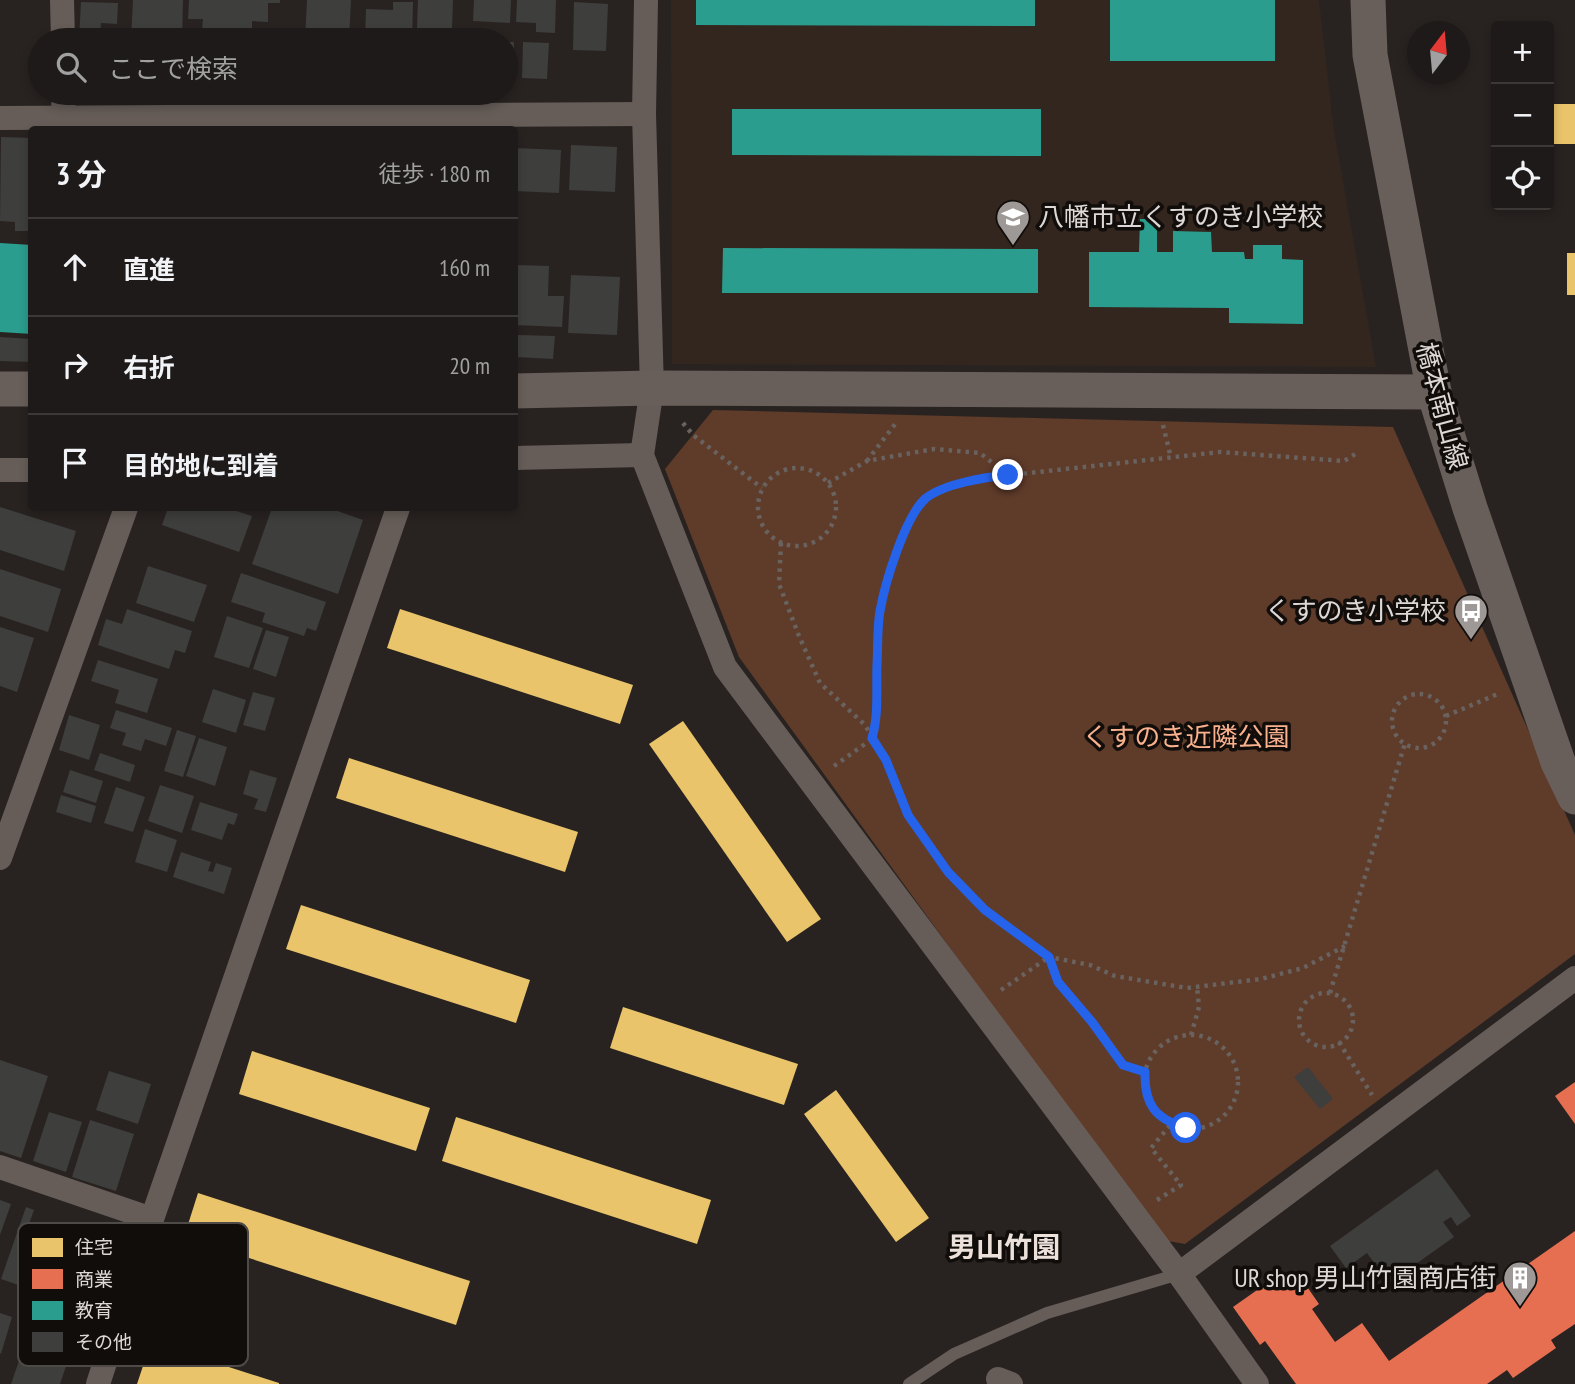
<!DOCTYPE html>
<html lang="ja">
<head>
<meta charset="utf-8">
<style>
	:root { --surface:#1e1a19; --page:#2b2726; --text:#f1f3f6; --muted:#a1a1a2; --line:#3c3838 }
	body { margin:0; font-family:"PT Sans Narrow","Noto Sans JP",sans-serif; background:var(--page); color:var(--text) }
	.controls { position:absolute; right:21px; top:21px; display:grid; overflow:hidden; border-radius:7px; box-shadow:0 4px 10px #0003 }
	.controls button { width:63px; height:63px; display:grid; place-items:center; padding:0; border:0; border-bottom:2px solid var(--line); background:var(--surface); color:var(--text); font:35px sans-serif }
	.compass { position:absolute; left:1407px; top:21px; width:63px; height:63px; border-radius:50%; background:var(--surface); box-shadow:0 4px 10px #0003; rotate:16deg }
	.stop { position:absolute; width:21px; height:21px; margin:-16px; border:5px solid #2563eb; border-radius:50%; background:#fff }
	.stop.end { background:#2563eb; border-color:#fff; box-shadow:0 2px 7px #0008 }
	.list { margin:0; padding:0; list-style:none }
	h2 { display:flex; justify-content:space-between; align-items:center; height:91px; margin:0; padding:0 28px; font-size:30px }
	h2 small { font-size:23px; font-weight:400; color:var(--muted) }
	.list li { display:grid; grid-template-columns:46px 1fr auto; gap:21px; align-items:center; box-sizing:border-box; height:98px; padding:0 28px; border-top:2px solid var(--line) }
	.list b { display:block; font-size:26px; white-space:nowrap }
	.list em { font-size:23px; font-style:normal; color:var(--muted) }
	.icon { flex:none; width:38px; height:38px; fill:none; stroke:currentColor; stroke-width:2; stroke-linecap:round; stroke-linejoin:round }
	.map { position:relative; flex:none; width:1575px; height:1384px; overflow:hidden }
	.search { position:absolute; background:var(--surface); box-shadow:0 4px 10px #0003; left:28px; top:28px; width:490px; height:77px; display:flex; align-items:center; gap:18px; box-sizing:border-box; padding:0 24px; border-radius:38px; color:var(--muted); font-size:26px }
	.panel { position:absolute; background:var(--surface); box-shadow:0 4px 10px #0003; left:28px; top:126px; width:490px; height:385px; border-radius:7px }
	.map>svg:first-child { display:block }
</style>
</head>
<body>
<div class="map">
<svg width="1575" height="1384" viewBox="0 0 1575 1384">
	<rect width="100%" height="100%" fill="#282321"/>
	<polygon fill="#33261f" points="671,0 1319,0 1334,130 1376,367 672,364"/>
	<polygon fill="#5f3b2a" points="713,410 1393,427 1575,835 1575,954 1185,1244 1162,1240 739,657 665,469"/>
	<g fill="#e9c46a">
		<rect x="1549" y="104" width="26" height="40"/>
		<rect x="1567" y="253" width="8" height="42"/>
		<polygon points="400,609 633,685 620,724 387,648"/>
		<polygon points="683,721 821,919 787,942 649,744"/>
		<polygon points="349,758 578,832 565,872 336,798"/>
		<polygon points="301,905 530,980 516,1023 286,949"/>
		<polygon points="623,1007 798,1064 784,1105 610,1048"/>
		<polygon points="252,1051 430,1108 416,1151 239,1094"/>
		<polygon points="836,1090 929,1218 896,1242 804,1114"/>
		<polygon points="456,1117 711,1200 697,1244 442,1161"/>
		<polygon points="198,1193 470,1281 456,1325 184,1237"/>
		<polygon points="151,1342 279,1383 279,1384 137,1384"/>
	</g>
	<g fill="#e76f51">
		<polygon points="1575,1082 1575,1124 1555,1096"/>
		<polygon points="1575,1231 1575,1324 1551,1340 1556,1348 1513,1378 1507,1370 1487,1384 1296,1384 1265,1341 1260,1345 1233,1307 1284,1271 1294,1284 1301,1278 1319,1304 1312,1309 1335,1342 1362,1323 1389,1361"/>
	</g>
	<g fill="#2a9d8f">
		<polygon points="696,0 1035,0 1035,26 696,25"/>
		<rect x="1110" y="0" width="165" height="61"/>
		<polygon points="732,109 1041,109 1041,156 732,155"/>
		<polygon points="1140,219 1157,219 1157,252 1173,252 1173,231 1211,232 1212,252 1244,252 1245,259 1253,259 1253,245 1282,245 1282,259 1303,260 1303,324 1229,323 1229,308 1089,307 1089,252 1139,252"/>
		<polygon points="0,243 32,245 32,334 0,332"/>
		<polygon points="723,248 1038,249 1038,293 722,293"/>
	</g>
	<g fill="#3e3e3d">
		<polygon points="133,0 183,0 182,40 131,40"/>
		<polygon points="189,0 280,0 280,3 268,3 268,22 252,21 252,33 202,31 203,19 188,19"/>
		<polygon points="307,0 351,0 349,40 305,40"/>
		<polygon points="418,0 453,0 452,29 417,28"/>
		<polygon points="474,0 511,0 510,23 473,21"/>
		<polygon points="517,0 556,0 555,33 536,32 536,23 516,22"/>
		<polygon points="81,2 118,3 117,24 101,23 100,40 79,40"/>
		<polygon points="393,2 413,2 412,40 365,40 366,9 393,10"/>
		<polygon points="574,2 608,4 606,51 573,50"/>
		<polygon points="506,42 514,42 513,78 506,78"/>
		<polygon points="523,42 549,43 547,79 522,78"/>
		<polygon points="1,137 32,138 32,231 15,231 15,222 0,221"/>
		<polygon points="571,145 617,147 615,192 569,190"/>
		<polygon points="514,148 561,150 559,193 514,191"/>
		<polygon points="516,265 549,266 548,296 564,296 562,327 514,325"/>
		<polygon points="571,275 620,277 617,335 568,333"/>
		<polygon points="517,335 555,336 553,359 516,357"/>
		<polygon points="0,337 32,339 32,362 0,361"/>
		<polygon points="0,507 76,531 64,571 0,550"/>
		<polygon points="168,508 227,508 252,516 239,552 162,525"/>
		<polygon points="272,508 329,508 363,520 338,594 252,564"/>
		<polygon points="148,566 207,585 194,622 136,603"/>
		<polygon points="0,569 61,589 48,632 0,616"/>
		<polygon points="241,573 326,602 316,631 307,628 304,636 262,622 265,613 231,602"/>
		<polygon points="127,609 192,631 185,653 175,650 169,669 98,645 106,619 122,624"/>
		<polygon points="227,616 263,628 249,668 214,657"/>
		<polygon points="0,627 34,638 17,692 0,686"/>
		<polygon points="266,630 289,637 276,677 253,669"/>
		<polygon points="98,660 158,679 147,713 115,703 119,690 91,681"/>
		<polygon points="213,689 246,700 236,733 202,722"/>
		<polygon points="253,692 275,698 265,731 243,725"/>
		<polygon points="116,710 172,728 166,746 145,739 141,751 122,745 126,733 110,728"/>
		<polygon points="69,715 100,725 89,760 59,750"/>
		<polygon points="177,730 196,736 183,777 164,771"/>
		<polygon points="199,738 227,747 215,786 186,776"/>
		<polygon points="100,753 135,765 130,782 94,770"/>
		<polygon points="70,770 103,781 96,803 63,792"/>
		<polygon points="250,770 277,778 266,812 254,809 258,799 243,794"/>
		<polygon points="160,785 194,796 182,833 148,821"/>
		<polygon points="116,787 145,797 133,832 104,823"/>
		<polygon points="61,795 96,806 91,823 56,812"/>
		<polygon points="200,802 238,814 234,825 228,823 222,840 191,830"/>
		<polygon points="145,829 177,840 167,872 135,862"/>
		<polygon points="181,852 211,862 208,871 213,872 216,863 232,868 224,894 173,877"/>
		<polygon points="0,1060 48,1076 21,1158 0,1151"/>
		<polygon points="1308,1067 1333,1099 1320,1109 1294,1077"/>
		<polygon points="109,1071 151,1084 138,1124 96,1110"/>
		<polygon points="49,1112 82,1122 66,1172 33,1161"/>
		<polygon points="90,1120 134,1134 116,1191 72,1177"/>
		<polygon points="1437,1169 1471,1216 1457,1226 1451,1217 1443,1222 1454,1237 1389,1283 1367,1253 1346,1268 1330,1246"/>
		<polygon points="0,1200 11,1204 0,1235"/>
		<polygon points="26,1207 34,1210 29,1224 47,1230 27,1288 1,1279"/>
		<polygon points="0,1313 12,1317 1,1354 0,1353"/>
		<polygon points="28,1354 66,1366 60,1384 11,1384 20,1358 26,1359"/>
	</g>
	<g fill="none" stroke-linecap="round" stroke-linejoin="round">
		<g stroke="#69625e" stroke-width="4.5" stroke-dasharray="3.5 5" stroke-linecap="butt">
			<polyline points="683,423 693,435 762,488"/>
			<polyline points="1163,425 1171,458"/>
			<polyline points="867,461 896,423"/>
			<circle cx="797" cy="507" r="39"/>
			<polyline points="828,483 867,461 934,449 980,453 1008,475"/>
			<polyline points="781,543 779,584 799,636 820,683 865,725 886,760 908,815 948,872 985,910 1049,957 1090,965 1115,976 1187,988 1261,979 1303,968 1345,946"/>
			<circle cx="1419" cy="721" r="27"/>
			<polyline points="1446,716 1500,693"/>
			<polyline points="834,766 872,739 877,721 877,667 880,612 895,557 916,510 928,497 958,485 993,477 1220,452 1344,461 1357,453"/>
			<polyline points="1049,958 1058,982 1092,1022 1123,1065 1145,1072"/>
			<polyline points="1001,990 1049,957"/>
			<polyline points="1330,993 1405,743"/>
			<circle cx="1326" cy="1020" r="27"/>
			<polyline points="1191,1035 1199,1007 1197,986"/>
			<circle cx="1191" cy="1082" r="47"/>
			<polyline points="1339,1042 1372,1095"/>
			<polyline points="1157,1200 1181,1185 1151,1148 1171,1124"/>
		</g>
		<polyline stroke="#665d58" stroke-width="12" points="909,1384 954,1354 1047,1313 1179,1274"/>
		<g stroke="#665d58" stroke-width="24">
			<polyline points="62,0 63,40"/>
			<polyline points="646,0 644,114 652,388 642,455 725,667 1179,1274 1257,1384"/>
			<polyline points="63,93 64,130"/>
			<polyline points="0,118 644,114"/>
			<polyline points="514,458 642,455"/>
			<polyline points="0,470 32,470"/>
			<polyline points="0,858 126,508"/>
			<polyline points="0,1167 152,1219"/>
			<polyline points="1179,1274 1575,978"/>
			<polyline points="998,1379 1011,1384"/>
			<polyline points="98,1384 152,1219 398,508"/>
		</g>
		<g stroke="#695f5a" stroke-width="35">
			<polyline points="1368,0 1370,55 1434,392 1470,508 1558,762 1575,797"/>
			<polyline points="0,389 32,389"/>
			<polyline points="514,391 652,388 1434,392"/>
		</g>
	</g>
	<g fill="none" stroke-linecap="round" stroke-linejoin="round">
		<path stroke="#2563eb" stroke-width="9" d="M1008,475C985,477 944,484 926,498C905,516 885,583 880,611C877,628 878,647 877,664C876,690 879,714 872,738L886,760L908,815L948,872L985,910L1049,957L1058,982L1092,1022L1123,1065L1145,1072C1144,1104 1155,1119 1186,1128"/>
	</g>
	<defs>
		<g id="school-pin" transform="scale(1.75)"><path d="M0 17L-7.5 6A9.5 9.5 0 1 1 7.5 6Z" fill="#9e9996" stroke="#110d0b"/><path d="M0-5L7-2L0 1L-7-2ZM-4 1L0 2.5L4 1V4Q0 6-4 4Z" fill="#fff"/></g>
		<g id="bus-pin" transform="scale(1.75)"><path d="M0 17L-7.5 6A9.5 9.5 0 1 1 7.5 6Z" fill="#9e9996" stroke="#110d0b"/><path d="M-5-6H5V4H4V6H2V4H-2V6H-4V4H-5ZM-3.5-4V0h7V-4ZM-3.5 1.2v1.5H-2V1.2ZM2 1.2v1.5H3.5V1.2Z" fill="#fff"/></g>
		<g id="building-pin" transform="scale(1.75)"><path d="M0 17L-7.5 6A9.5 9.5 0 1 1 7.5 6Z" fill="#9e9996" stroke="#110d0b"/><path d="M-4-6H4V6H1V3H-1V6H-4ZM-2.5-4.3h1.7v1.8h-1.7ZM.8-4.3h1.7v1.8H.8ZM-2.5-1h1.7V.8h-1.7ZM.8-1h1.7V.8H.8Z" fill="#fff"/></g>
	</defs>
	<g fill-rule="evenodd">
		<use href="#school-pin" x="1013" y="217"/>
		<use href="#bus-pin" x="1471" y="611"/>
		<use href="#building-pin" x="1520" y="1278"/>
	</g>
	<g text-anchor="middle" stroke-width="7" stroke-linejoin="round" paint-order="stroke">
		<g font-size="26" fill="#ddd8d5" stroke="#110d0b" text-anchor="end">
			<text x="1038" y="226" text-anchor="start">八幡市立くすのき小学校</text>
			<text x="1446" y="620">くすのき小学校</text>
			<text x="1496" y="1287">UR shop 男山竹園商店街</text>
		</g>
		<g font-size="26" fill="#ddd8d5" stroke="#110d0b">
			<text transform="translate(1442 406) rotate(75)" y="9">橋本南山線</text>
		</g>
		<g font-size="26" fill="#fab18d" stroke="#110d0b">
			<text x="1186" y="746">くすのき近隣公園</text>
		</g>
		<g font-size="28" font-weight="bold" fill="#ece0da" stroke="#110d0b">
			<text x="1004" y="1257">男山竹園</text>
		</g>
	</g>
	<rect x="18" y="1223" width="230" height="143" rx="10" fill="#110d0b" stroke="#4e4a48" stroke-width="2"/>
	<rect x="32" y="1238" width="31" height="19" fill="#e9c46a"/>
	<rect x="32" y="1269" width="31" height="20" fill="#e76f51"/>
	<rect x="32" y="1301" width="31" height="19" fill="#2a9d8f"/>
	<rect x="32" y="1332" width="31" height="20" fill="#3e3e3d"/>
	<g font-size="19" fill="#ddd8d5">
		<text x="75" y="1254">住宅</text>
		<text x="75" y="1286">商業</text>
		<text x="75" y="1317">教育</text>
		<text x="75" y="1349">その他</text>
	</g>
</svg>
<div class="controls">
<button>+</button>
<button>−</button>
<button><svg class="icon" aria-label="locate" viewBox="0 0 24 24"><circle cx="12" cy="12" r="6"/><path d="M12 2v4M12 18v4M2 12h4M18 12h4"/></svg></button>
</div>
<svg class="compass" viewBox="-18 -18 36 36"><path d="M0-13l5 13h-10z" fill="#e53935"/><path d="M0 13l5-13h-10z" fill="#a1a1a2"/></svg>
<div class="stop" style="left:1186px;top:1128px"></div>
<div class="stop end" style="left:1008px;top:475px"></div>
<div class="search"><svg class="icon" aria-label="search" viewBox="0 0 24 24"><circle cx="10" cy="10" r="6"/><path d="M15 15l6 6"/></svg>ここで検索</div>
<section class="panel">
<h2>3 分<small>徒歩 · 180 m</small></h2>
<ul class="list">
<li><svg class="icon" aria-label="ahead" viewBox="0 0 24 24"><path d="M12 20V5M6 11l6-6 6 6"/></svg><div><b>直進</b></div><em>160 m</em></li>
<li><svg class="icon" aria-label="right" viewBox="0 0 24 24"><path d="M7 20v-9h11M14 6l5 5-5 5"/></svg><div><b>右折</b></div><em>20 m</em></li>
<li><svg class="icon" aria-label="arrive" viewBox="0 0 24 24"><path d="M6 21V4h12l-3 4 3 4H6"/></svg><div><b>目的地に到着</b></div></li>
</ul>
</section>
</div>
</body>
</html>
